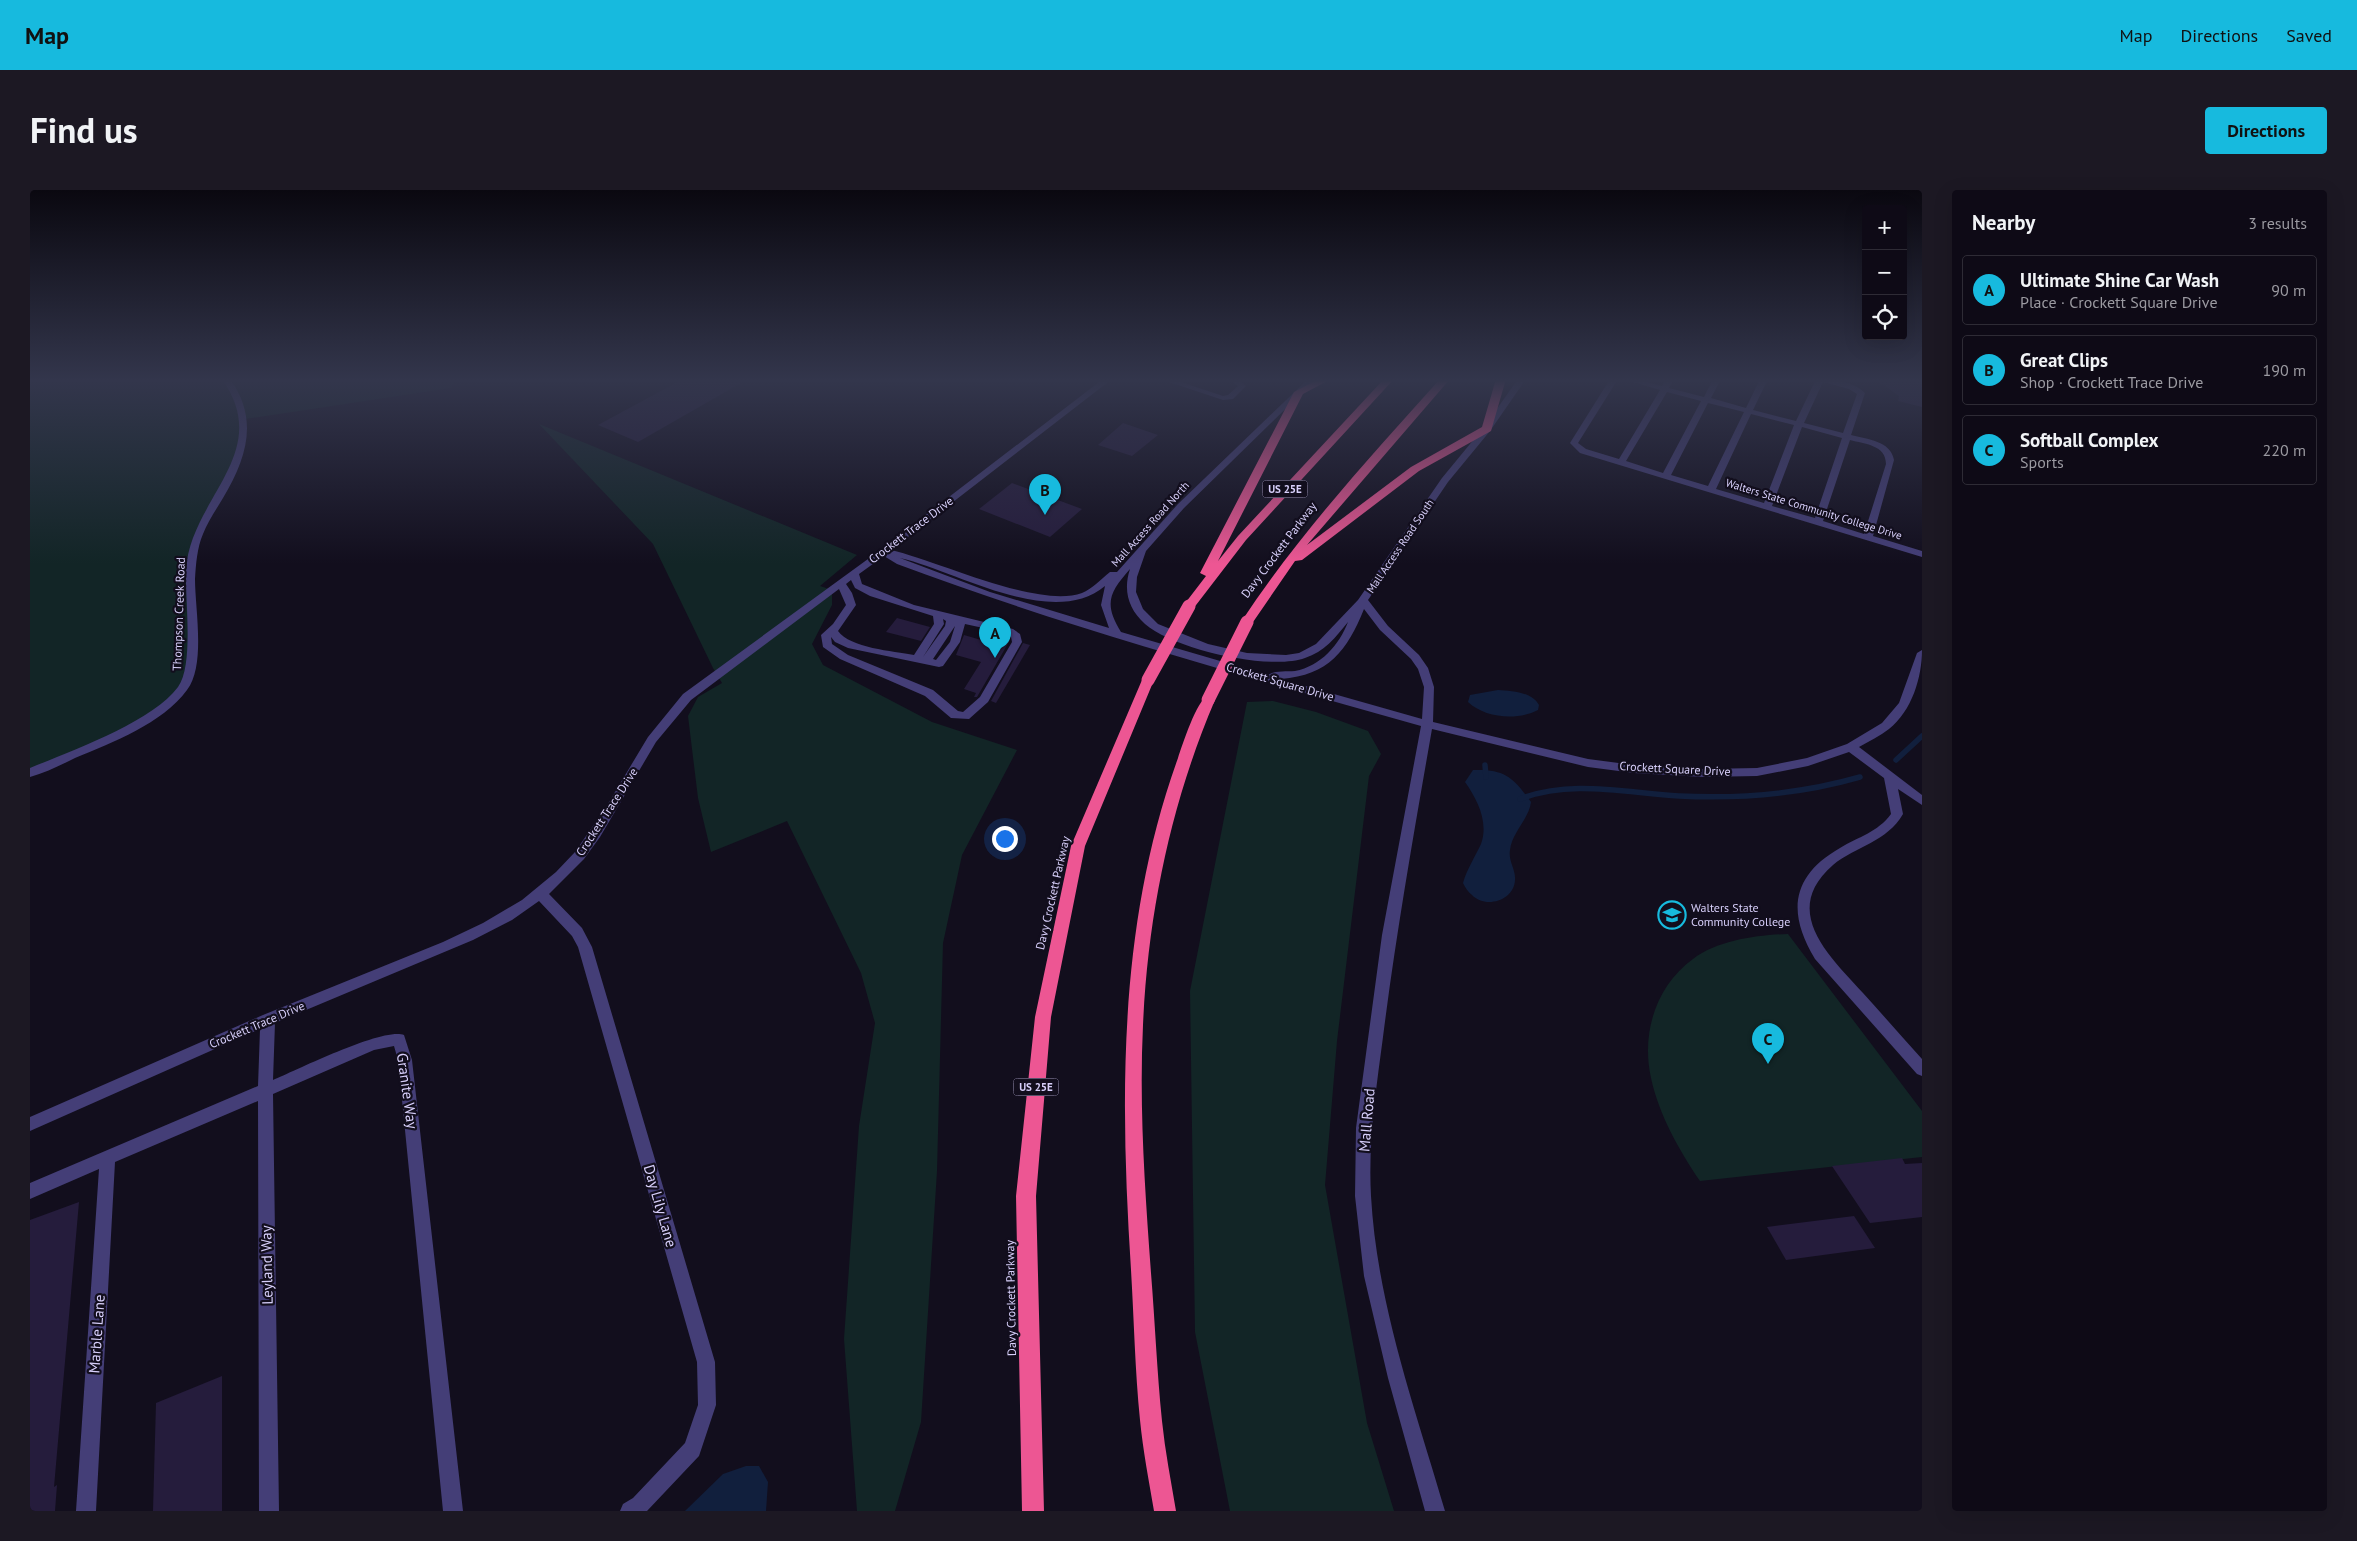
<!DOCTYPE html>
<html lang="en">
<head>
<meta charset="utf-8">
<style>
	:root { --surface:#0e0a16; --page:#1c1823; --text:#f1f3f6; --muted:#9b9aa1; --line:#2e2b35; --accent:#17bade }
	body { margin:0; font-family:"PT Sans",sans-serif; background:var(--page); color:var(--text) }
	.controls { position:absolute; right:15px; top:15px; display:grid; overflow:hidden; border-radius:5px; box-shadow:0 5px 20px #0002 }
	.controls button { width:45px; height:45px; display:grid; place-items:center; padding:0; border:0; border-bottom:1px solid var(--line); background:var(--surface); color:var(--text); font:25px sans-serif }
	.you { position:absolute; left:974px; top:648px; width:18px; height:18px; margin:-12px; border:4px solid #fff; border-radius:50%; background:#1a73e8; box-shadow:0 0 0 8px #1a73e833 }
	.badge { display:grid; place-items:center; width:32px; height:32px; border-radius:50%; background:var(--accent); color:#111; font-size:16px; font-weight:700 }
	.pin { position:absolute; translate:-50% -41px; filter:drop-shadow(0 1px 2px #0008) }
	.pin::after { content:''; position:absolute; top:26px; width:18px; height:15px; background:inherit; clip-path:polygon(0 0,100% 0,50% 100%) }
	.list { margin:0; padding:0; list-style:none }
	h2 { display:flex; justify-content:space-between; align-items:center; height:65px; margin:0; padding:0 20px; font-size:21px }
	h2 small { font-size:16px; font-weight:400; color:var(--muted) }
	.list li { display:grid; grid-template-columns:32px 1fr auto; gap:15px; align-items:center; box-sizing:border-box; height:70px; margin:0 10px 10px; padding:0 10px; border:1px solid var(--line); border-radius:5px }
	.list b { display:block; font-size:19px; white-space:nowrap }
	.list p { margin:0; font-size:16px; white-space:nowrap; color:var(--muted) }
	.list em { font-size:16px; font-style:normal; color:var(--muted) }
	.icon { flex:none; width:28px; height:28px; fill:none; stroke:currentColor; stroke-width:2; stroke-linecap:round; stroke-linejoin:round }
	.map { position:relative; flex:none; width:1892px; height:1321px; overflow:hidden; border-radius:5px }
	header { display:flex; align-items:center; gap:30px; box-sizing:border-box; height:70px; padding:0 25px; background:var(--accent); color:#111 }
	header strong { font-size:24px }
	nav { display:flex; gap:28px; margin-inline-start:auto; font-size:18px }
	.intro { display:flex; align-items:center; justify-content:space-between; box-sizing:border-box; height:120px; padding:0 30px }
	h1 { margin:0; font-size:35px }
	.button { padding:12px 22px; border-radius:5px; background:var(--accent); color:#111; font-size:18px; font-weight:700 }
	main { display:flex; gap:30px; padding:0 30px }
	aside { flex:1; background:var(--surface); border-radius:5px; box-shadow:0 5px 20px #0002 }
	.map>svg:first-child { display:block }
</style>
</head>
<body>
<header>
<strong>Map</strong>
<nav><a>Map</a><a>Directions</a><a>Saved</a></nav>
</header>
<div class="intro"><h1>Find us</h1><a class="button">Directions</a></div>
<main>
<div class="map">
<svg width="1892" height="1321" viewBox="0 0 1892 1321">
	<rect width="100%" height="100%" fill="#120e1d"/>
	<g fill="#122526">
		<polygon points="0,189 426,189 421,198 215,229 213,249 165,356 160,484 128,523 0,583"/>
		<polygon points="509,234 827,365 790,396 802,400 802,415 782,454 793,475 902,532 987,560 932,665 913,753 907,981 891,1232 865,1321 827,1321 814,1149 829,936 845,833 831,783 757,631 681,662 668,608 658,526 668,507 692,493 683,478 623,354"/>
		<polygon points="1243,511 1286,522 1338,541 1351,564 1339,586 1307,851 1295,995 1337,1233 1364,1321 1200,1321 1165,1142 1160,801 1217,512"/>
		<path d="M1758,744L1892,921V967L1670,991C1649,960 1629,925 1621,888C1611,843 1626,796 1663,769C1688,750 1728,745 1758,744Z"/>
	</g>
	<g fill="#111f3d">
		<path d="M1468,500C1482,501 1502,502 1509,515L1508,520C1487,531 1455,528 1438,512L1440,505Z"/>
		<path d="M1443,580C1475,579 1483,587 1501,612C1499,629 1482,642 1480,660C1478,671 1486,680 1485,690C1484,711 1455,719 1442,705C1438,702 1435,697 1433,693C1437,679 1445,667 1451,654C1459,632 1447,609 1435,592Z"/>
		<polygon points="716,1276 729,1276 738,1292 736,1321 655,1321 693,1284"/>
	</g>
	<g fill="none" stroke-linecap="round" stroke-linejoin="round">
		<g stroke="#111f3d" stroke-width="5.5">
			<polyline points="1866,570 1892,546"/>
			<polyline points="1455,575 1456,587"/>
			<path d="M1490,609C1541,589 1596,603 1649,606C1709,609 1771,604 1830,587"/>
		</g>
	</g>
	<g fill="#251c3c">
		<polygon points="653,189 718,189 608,252 568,235"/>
		<polygon points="1845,189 1892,189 1892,217 1868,211 1869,206"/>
		<polygon points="1093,233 1128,245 1102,266 1068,255"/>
		<polygon points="982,293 1052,319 1020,347 949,319"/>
		<polygon points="867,428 900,437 891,451 856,442"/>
		<polygon points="934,445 965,454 969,447 980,450 947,507 944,507 946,503 934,499 951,472 926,465"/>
		<polygon points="993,453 1000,455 966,513 961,511"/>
		<polygon points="1872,968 1875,974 1892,973 1892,1027 1840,1033 1802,976"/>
		<polygon points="49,1012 24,1297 27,1295 25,1321 0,1321 0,1030"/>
		<polygon points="1824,1026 1845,1058 1756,1070 1737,1037"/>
		<polygon points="192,1186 192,1321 123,1321 126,1213"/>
	</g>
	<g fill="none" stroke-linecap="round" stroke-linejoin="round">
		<g fill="#443e77" fill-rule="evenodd">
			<path d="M192,189H200C229,229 217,268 193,308C186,320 178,331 173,344C167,358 166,374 165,389C165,419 176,475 157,500C132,534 83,552 45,568C31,575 15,583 0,587V578C41,561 122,532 148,497C164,475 155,410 156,381C159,309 245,264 192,189Z"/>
			<path d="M1073,189H1082L861,360C909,371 1008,419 1052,403C1062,399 1071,389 1080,382H1087L1148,314L1278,189H1286L1154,318L1116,361L1107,387L1106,402L1113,419L1128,434L1178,454L1217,463L1256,465L1269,463L1286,454L1328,410L1412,288L1454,237L1488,189H1496L1460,241L1418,292L1338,410L1358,436L1389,465L1398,478L1404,497L1403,532L1558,569L1604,575L1674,579L1727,578L1777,568L1817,554L1852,533L1869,513L1887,463L1892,460C1892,487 1882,521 1859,539C1850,546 1839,551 1829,557L1892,605V615L1868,599L1873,624C1857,652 1826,656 1803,675C1750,721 1799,766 1833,803C1853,825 1872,847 1892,869V886L1887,884L1785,769C1757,723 1761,686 1810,658C1828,647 1848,642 1861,624L1854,588L1819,562L1778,576L1727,586L1674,587L1604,583L1558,577L1402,539C1384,642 1366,744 1353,847C1346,900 1338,953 1341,1006C1347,1114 1385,1218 1415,1321H1395L1358,1188L1334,1086L1325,1006L1326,938L1352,745L1391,536C1215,486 1038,438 867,374L854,366L829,384L832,394L884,415L983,439L990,444L992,452L958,512L939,529L921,528L895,506L810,469L793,457L791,445L803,434L816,415L809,399L661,510L626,552L570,647L554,669L519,704L552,738L562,757L685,1172L686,1215L669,1266L617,1321H590L593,1314L603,1308L655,1253L668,1215L667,1172L548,757L542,746L509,711L482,730L443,750L245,833L243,890C267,880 353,837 374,845L382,870L433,1321H413L368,870L364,856L344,860L243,904L249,1321H229L228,911L85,972L66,1321H46L69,979L0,1009V993L228,896L230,839L0,941V927L233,825L413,752L453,733L492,710L526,682L545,662L576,617L618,547L653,504L838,369ZM870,368C927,381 1022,440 1075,396L1071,415L1079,438L960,402ZM1100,379C1093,400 1098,419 1115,434C1143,459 1239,481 1275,468C1294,462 1306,447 1318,432C1309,455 1291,476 1265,481C1256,482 1245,480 1238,485L1091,442C1073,413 1080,402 1100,379ZM821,390L825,398L840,406L903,426L904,434L884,465C863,461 820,458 808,441L826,415L822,403L816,394ZM1334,419L1350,440L1381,469L1388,479L1394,497L1392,529L1251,489C1299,485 1317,461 1334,419ZM913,429L916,431L915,436L893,467L914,434ZM935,434L976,443L981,447L982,452L950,507L933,522L928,521L903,500L818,465L802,454L801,447L805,452L818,458L909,477L913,476L930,452ZM925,436L920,452L906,470L903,469Z"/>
			<polygon points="1130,189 1142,189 1193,206 1198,205 1208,196 1198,189 1208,189 1216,196 1203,209 1193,210"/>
			<path d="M1580,189H1588L1548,253L1556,259L1589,269L1630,200L1593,189H1606L1632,196L1636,189H1644L1639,198L1674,207L1683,189H1691L1681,208L1716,218L1730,189H1738L1723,220L1766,231L1786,189C1803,189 1823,191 1835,203L1821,245C1837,249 1861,251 1864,270L1843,346L1892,361V367L1550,263L1540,253ZM1793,192L1819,199L1827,204L1813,243L1774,233ZM1637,202L1671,211L1633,283L1596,271ZM1678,213L1714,222L1678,296L1641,285ZM1721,224L1764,235L1734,313L1686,299ZM1772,237L1812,248L1785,328L1742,316ZM1820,250C1835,254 1856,255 1856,274L1834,344L1793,331Z"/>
		</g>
		<g fill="#ed5693" fill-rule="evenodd">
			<polygon points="1289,189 1301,189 1273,204 1188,371 1208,346 1354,189 1364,189 1216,350 1163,419 1155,419 1153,416 1176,386 1170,383 1264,202"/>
			<path d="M1410,189H1420L1277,355L1381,277L1452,237L1466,189H1476L1461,241L1389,281L1272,370L1265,371L1221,435H1213L1211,432C1269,344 1340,267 1410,189Z"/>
			<polygon points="1118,486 1124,490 1055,656 1021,827 1006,1006 1014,1321 992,1321 986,1006 1005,827 1041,656 1112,490"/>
			<path d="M1178,506L1185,510C1141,613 1118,723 1113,835C1109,918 1115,1000 1121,1083C1125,1132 1127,1182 1132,1231C1135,1261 1141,1291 1146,1321H1124C1119,1291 1113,1261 1110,1230C1105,1180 1104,1130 1101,1080C1090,907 1088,734 1148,568C1152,556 1167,509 1178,506Z"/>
		</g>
		<g stroke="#ed5693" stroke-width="13">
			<polyline points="1118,490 1159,416"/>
			<polyline points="1178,510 1217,432"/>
		</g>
	</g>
	<linearGradient id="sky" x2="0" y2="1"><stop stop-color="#0a0810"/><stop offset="0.51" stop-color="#33364c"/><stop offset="1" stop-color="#33364c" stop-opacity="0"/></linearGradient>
	<rect width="1892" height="374" fill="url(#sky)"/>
	<defs>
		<g id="university-ring" transform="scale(1.4375)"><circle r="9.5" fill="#120e1d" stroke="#17bade" stroke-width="1.5"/><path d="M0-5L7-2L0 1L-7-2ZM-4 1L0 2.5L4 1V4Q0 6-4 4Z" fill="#17bade"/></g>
	</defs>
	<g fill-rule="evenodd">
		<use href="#university-ring" x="1642" y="725"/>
	</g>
	<g text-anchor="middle" stroke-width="4.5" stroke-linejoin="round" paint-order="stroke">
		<g fill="#120e1d" stroke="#9c95b8" stroke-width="1">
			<rect x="1232.5" y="290.5" width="45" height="17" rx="4"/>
			<rect x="983.5" y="888.5" width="45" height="17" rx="4"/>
		</g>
		<g font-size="11" font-weight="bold" fill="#d7cffa">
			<text x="1255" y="303">US 25E</text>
			<text x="1006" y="901">US 25E</text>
		</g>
		<g font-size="11" fill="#d7cffa" stroke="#120e1d">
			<text transform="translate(1784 319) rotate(17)" y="4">Walters State Community College Drive</text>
			<text transform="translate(1120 334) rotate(-48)" y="4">Mall Access Road North</text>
			<text transform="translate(1370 356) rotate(-56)" y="4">Mall Access Road South</text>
		</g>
		<g font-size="12" fill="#d7cffa" stroke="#120e1d">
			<text transform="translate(881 340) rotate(-37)" y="4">Crockett Trace Drive</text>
			<text transform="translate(1249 360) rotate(-53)" y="4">Davy Crockett Parkway</text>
			<text transform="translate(149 424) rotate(-88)" y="4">Thompson Creek Road</text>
			<text transform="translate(1250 492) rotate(16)" y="4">Crockett Square Drive</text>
			<text transform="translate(1645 579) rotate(3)" y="4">Crockett Square Drive</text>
			<text transform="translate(577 622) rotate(-57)" y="4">Crockett Trace Drive</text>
			<text transform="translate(1023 703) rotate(-77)" y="4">Davy Crockett Parkway</text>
			<text transform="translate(227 835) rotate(-23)" y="4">Crockett Trace Drive</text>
			<text transform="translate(981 1108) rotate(-91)" y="4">Davy Crockett Parkway</text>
		</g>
		<g font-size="12" fill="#d7cffa" stroke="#120e1d" text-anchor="start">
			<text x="1661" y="722">Walters State<tspan x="1661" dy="14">Community College</tspan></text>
		</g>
		<g font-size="15" fill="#d7cffa" stroke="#120e1d">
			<text transform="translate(377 901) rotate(82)" y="5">Granite Way</text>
			<text transform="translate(1337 930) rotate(-85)" y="5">Mall Road</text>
			<text transform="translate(630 1016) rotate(74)" y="5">Day Lily Lane</text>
			<text transform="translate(237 1075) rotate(-91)" y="5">Leyland Way</text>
			<text transform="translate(67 1144) rotate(-86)" y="5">Marble Lane</text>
		</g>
	</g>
</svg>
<div class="controls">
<button>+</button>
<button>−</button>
<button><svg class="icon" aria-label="locate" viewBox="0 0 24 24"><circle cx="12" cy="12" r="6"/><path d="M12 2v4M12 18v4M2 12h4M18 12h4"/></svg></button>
</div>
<div class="you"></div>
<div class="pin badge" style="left:965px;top:468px">A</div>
<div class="pin badge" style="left:1015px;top:325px">B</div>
<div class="pin badge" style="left:1738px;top:874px">C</div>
</div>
<aside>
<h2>Nearby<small>3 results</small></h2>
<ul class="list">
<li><span class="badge">A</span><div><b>Ultimate Shine Car Wash</b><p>Place · Crockett Square Drive</p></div><em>90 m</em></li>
<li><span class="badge">B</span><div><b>Great Clips</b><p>Shop · Crockett Trace Drive</p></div><em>190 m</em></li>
<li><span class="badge">C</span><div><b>Softball Complex</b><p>Sports</p></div><em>220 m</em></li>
</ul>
</aside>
</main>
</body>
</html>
